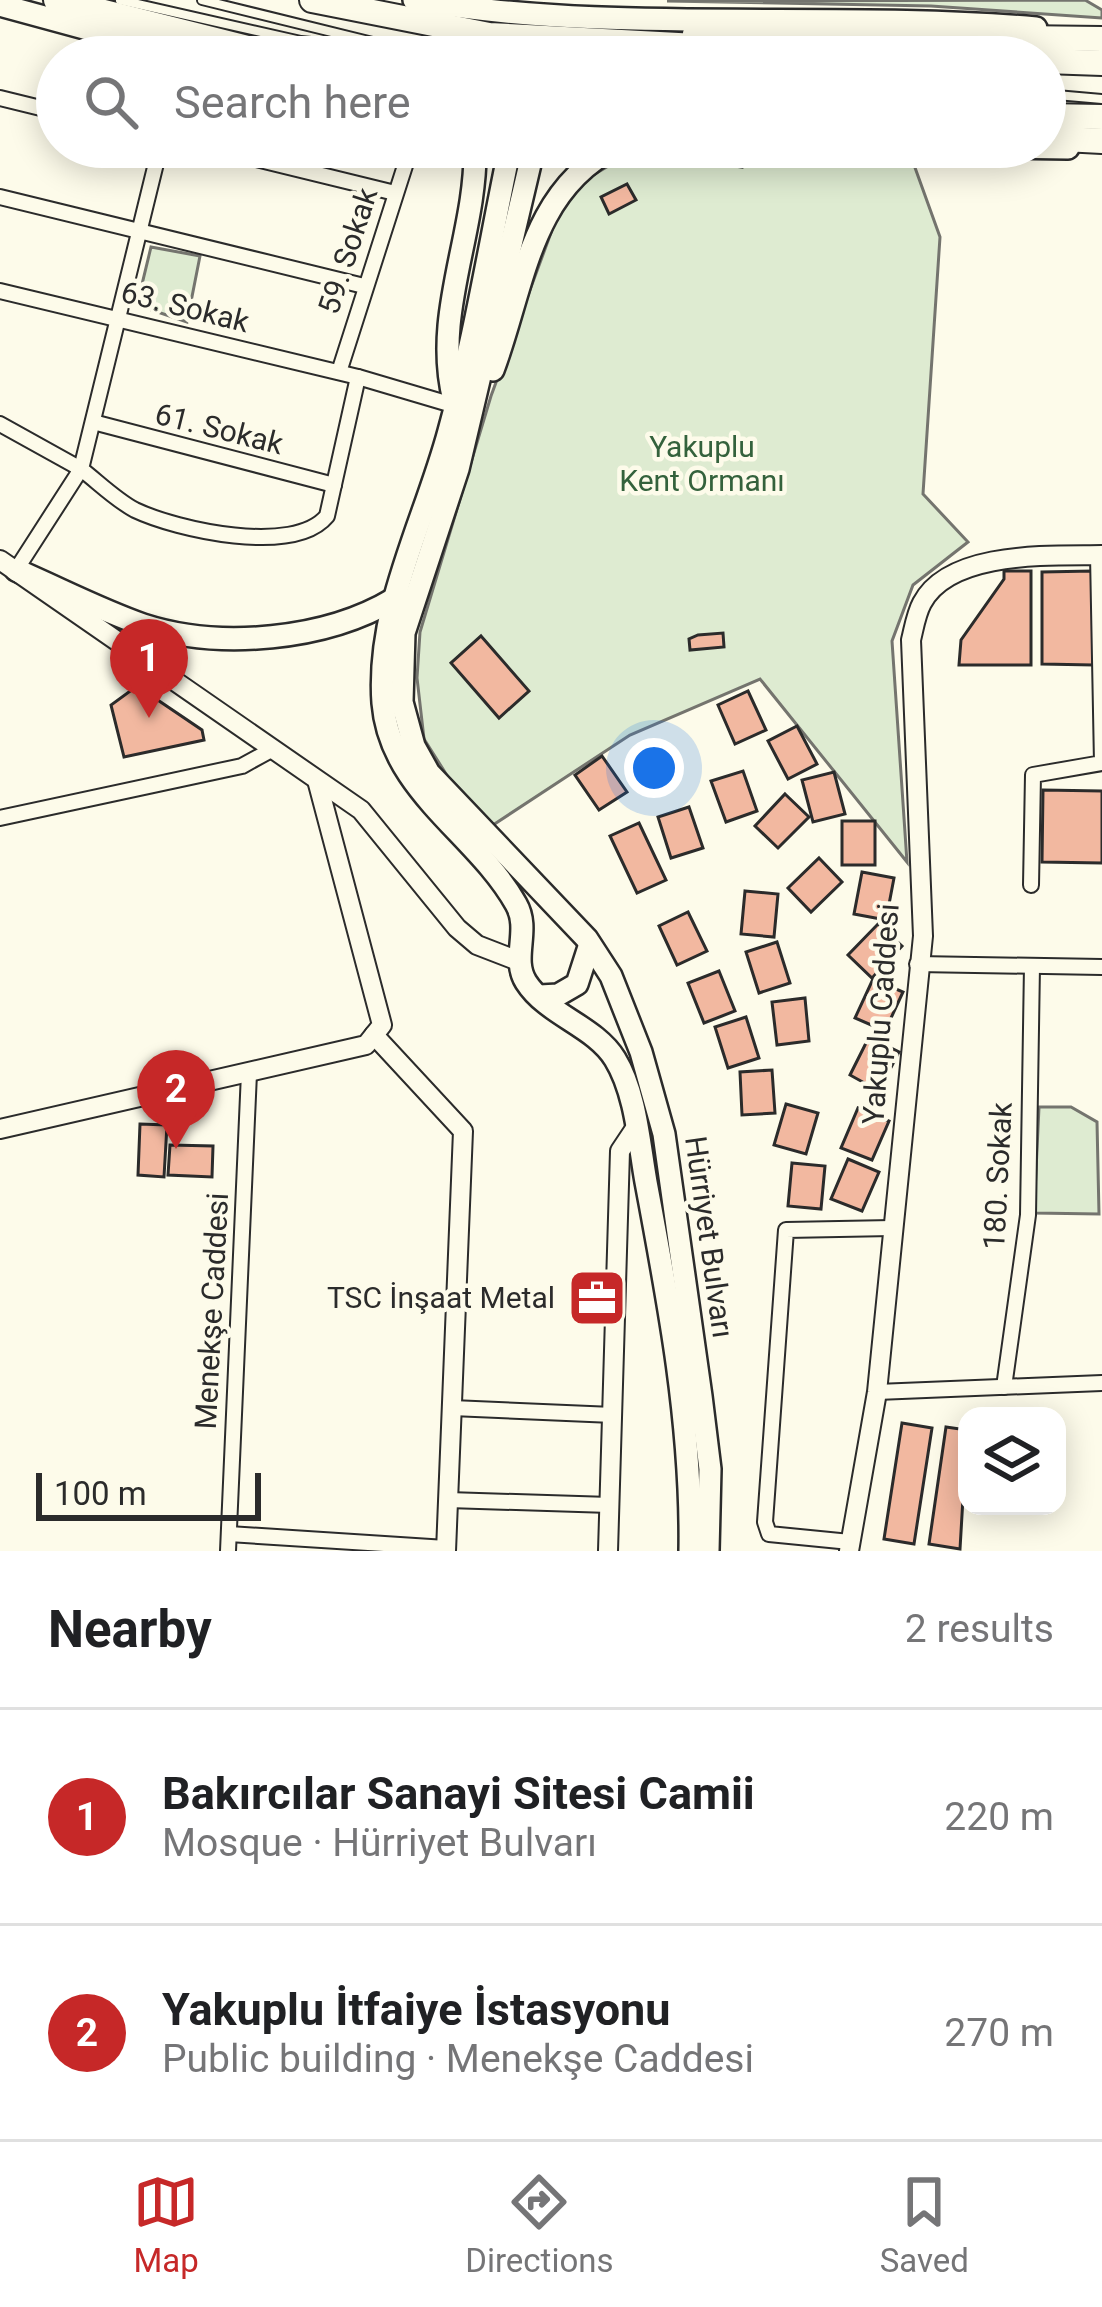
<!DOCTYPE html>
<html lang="en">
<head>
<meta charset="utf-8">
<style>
	:root { --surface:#fff; --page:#f2f2f2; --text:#202124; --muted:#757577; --line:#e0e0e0; --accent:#c62828 }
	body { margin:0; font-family:Roboto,sans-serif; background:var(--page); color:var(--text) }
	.controls { position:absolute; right:36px; bottom:36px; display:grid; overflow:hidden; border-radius:24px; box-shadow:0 6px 30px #0003 }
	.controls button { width:108px; height:108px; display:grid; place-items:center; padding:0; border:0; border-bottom:3px solid var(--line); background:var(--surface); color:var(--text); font:60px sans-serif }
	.scale { position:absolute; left:36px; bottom:30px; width:225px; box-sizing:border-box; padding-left:12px; border:6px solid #2b2b2b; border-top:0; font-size:33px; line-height:42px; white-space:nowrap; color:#2b2b2b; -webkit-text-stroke:9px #fdfbea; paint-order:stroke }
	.you { position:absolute; left:654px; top:768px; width:42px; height:42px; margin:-30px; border:9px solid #fff; border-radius:50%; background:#1a73e8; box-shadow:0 0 0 18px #1a73e833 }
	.badge { display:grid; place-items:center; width:78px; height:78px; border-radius:50%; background:var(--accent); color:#fff; font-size:39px; font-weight:700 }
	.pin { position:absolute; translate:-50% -99px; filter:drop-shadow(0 3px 6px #0008) }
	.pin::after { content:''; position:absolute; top:63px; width:42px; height:36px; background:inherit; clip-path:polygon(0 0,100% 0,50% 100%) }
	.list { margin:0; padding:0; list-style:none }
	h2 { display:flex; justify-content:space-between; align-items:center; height:156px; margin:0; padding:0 48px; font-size:51px }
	h2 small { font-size:39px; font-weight:400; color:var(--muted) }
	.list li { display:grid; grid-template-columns:78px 1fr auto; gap:36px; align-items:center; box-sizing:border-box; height:216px; padding:0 48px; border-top:3px solid var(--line) }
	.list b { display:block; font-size:45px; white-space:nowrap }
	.list p { margin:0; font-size:39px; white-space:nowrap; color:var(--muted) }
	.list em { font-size:39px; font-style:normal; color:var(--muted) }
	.icon { flex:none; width:66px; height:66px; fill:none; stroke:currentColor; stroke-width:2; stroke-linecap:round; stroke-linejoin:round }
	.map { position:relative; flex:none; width:1102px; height:1551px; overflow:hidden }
	.search { position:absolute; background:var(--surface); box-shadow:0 6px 30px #0003; left:36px; right:36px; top:36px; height:132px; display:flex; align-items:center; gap:30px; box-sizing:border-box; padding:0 42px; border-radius:66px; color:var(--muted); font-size:45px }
	.sheet { height:588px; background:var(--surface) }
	nav { display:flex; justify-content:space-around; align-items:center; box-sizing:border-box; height:168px; border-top:3px solid var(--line); background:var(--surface); font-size:33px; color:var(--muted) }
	nav a { display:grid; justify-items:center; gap:6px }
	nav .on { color:var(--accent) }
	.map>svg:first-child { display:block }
</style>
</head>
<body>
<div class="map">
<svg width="1102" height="1551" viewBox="0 0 1102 1551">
	<rect width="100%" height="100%" fill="#fdfbea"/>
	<g fill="#deebd1" stroke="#74746e" stroke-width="3">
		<polygon points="1085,0 1102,10 1102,18 931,6 667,1"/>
		<polygon points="640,147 909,151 940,237 923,494 968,542 913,585 892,641 907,862 760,679 630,735 493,825 448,777 424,739 417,678 420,632 491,396 559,211 585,180"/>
		<polygon points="151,247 200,256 187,322 137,305"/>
		<polygon points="1039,1107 1071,1107 1097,1122 1099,1214 1034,1213"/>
	</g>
	<g fill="#f2b8a0" stroke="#2b2b2b" stroke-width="3">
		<polygon points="721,147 744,148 742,167 719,164"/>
		<polygon points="627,184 636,200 609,214 601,197"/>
		<polygon points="1004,571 1031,571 1031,665 959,665 961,640 1004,579"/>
		<polygon points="1092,571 1093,665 1042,664 1042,572"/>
		<polygon points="723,633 724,647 690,650 689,639 698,635"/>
		<polygon points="481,636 529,691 499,718 451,663"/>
		<polygon points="137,686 202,730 204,740 124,757 111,705"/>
		<polygon points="748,691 766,730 735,744 718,705"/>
		<polygon points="797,726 817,764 788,779 768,741"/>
		<polygon points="602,756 627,792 599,810 575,775"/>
		<polygon points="743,771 757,811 726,822 711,781"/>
		<polygon points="834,772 845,814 813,822 802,780"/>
		<polygon points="1043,790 1102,791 1102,863 1042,862"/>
		<polygon points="785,794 809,817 778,848 755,826"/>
		<polygon points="689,807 703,848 671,858 658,817"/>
		<rect x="842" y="821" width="33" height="44"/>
		<polygon points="639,823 666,880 637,893 610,836"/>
		<polygon points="819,858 842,882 811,912 788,888"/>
		<polygon points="862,872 894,878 886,920 854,914"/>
		<polygon points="745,891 778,894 774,937 741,934"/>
		<polygon points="688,912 707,951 677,965 659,926"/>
		<polygon points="878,924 902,946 872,978 848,955"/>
		<polygon points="777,942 790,983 759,993 746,952"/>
		<polygon points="719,971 735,1011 704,1023 688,983"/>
		<polygon points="873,979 903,992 885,1031 855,1018"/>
		<polygon points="805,998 809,1041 777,1045 772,1002"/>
		<polygon points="746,1017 759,1058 728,1068 715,1027"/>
		<polygon points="869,1037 899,1052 879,1091 850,1075"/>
		<polygon points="772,1070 775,1113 742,1115 740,1072"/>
		<polygon points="786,1104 818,1113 806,1154 774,1145"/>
		<polygon points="858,1108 889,1121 872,1160 841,1148"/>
		<polygon points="140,1124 167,1125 164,1177 138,1175"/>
		<polygon points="170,1145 213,1146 212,1177 168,1175"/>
		<polygon points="848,1159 879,1172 862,1211 831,1199"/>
		<polygon points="792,1163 825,1166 821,1209 788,1206"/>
		<polygon points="902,1423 932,1428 914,1544 884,1539"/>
		<polygon points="946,1427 967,1430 960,1549 929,1544"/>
	</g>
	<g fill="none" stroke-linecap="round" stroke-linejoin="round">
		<g stroke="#d3d1c4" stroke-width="21" stroke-dasharray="21 10" stroke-linecap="butt">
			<polyline points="527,57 538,0"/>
			<polyline points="552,57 562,0"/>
		</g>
		<g stroke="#2b2b2b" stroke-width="12">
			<g id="lane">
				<polyline points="120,0 301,41 462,57"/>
				<polyline points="202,0 389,46"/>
				<polyline points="1045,94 1102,99"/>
			</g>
		</g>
		<g stroke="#2b2b2b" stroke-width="18">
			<g id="street">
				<polyline points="0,98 57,112"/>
				<path d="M160,147L81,469C98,482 116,500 135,510C177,530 294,556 327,516L358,377"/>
				<polyline points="207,147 395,193"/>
				<polyline points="0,197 364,286"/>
				<polyline points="0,291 358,377 456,406"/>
				<polyline points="339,372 411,147"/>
				<polyline points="93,422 334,485"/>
				<polyline points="0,424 81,469 16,570"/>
				<polyline points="0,818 242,766 271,750"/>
				<polyline points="1031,885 1033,775 1102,763 1098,555"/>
				<polyline points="917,964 1102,967"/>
				<polyline points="1004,1387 1028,1215 1032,966"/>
				<polyline points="877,1392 1102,1383"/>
				<polyline points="452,1408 613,1415"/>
				<polyline points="448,1500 610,1505"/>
				<polyline points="229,1534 446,1548"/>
				<polyline points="850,1542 769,1534 765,1522 786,1230 892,1228"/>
				<polyline points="228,1551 249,1073"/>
			</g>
		</g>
		<g stroke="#2b2b2b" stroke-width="22">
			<g id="secondary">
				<polyline points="0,560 361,810 457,928 477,945 521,962"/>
				<polyline points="374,1035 463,1131 446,1551"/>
				<polyline points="0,1129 366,1045 382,1025 318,784"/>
				<polyline points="608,1551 620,1151 636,1127"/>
				<path d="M849,1551L877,1392L923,936L911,640C914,628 916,614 922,603C950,550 1052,556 1102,555"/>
			</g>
		</g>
		<g stroke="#2b2b2b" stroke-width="26">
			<g id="primary">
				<path d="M414,0C618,35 830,10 1036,28"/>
				<polyline points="0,5 191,57"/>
				<path d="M510,147C490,242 475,338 449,431C425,521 376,608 383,703C390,791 477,834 516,904C531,930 511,958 526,982C547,1015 595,1026 615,1059C636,1093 639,1143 646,1182C669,1304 692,1426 690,1551"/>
				<polyline points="534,147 458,469 404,633 402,702 414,746 429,773 587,939 611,976 641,1052 664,1134 701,1396 710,1469 708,1551"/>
				<polyline points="991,147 1068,148"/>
				<path d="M493,370C524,288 529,191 616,147"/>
				<path d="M454,400C432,314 477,233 475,147"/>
				<path d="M16,570C58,588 100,610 143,625C220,650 326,640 394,599"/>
				<polyline points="540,996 558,995 577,984 589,947"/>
			</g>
		</g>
		<g stroke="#2b2b2b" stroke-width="28">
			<g id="highway">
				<polyline points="56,0 284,57"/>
				<polyline points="312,0 489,35 906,57"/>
				<polyline points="695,34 1102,39"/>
				<polyline points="1045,61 1102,63"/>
				<polyline points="1045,116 1102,117"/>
				<polyline points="1045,138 1102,141"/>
			</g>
		</g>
		<use href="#lane" stroke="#fdfbea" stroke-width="8"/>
		<use href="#street" stroke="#fdfbea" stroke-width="14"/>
		<use href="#secondary" stroke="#fdfbea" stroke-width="18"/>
		<use href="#primary" stroke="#fdfbea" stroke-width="21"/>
		<use href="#highway" stroke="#fdfbea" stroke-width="24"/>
	</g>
	<defs>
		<g id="office-square" transform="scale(3)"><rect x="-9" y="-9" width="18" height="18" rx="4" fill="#c62828" stroke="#fdfbea"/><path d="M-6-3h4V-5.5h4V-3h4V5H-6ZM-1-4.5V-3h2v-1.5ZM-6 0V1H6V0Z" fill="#fff"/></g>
	</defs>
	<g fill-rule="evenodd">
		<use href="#office-square" x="597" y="1298"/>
	</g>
	<g text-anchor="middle" stroke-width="9" stroke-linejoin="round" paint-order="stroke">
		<g font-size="30" fill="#2b2b2b" stroke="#fdfbea">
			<text transform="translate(348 251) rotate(-72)" y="10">59. Sokak</text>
			<text transform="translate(185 307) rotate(14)" y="10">63. Sokak</text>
			<text transform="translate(219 429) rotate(14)" y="10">61. Sokak</text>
			<text transform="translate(881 1014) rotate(-86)" y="10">Yakuplu Caddesi</text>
			<text transform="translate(998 1176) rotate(-87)" y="10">180. Sokak</text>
			<text transform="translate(709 1237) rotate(82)" y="10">Hürriyet Bulvarı</text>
			<text transform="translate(212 1311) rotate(-87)" y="10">Menekşe Caddesi</text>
		</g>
		<g font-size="30" fill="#34623c" stroke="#fdfbea">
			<text x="702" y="457">Yakuplu<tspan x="702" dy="34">Kent Ormanı</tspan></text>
		</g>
		<g font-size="30" fill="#2b2b2b" stroke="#fdfbea" text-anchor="end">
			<text x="555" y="1308">TSC İnşaat Metal</text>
		</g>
	</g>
</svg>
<div class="controls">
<button><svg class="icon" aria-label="layers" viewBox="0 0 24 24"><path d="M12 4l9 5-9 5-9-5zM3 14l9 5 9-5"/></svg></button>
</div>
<div class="scale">100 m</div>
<div class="you"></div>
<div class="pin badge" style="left:149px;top:718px">1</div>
<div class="pin badge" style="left:176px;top:1149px">2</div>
<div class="search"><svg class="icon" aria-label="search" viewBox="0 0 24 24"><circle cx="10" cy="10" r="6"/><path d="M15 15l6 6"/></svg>Search here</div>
</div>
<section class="sheet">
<h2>Nearby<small>2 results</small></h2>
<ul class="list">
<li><span class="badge">1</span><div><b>Bakırcılar Sanayi Sitesi Camii</b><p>Mosque · Hürriyet Bulvarı</p></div><em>220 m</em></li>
<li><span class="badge">2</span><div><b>Yakuplu İtfaiye İstasyonu</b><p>Public building · Menekşe Caddesi</p></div><em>270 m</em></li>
</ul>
</section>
<nav>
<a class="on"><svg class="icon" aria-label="map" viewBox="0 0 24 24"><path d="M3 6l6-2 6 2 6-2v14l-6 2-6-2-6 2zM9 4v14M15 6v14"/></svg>Map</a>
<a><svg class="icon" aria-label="directions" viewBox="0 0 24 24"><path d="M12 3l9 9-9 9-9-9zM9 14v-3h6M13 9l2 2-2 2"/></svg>Directions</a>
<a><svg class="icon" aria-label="saved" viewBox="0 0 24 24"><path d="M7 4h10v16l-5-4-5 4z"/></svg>Saved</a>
</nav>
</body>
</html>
